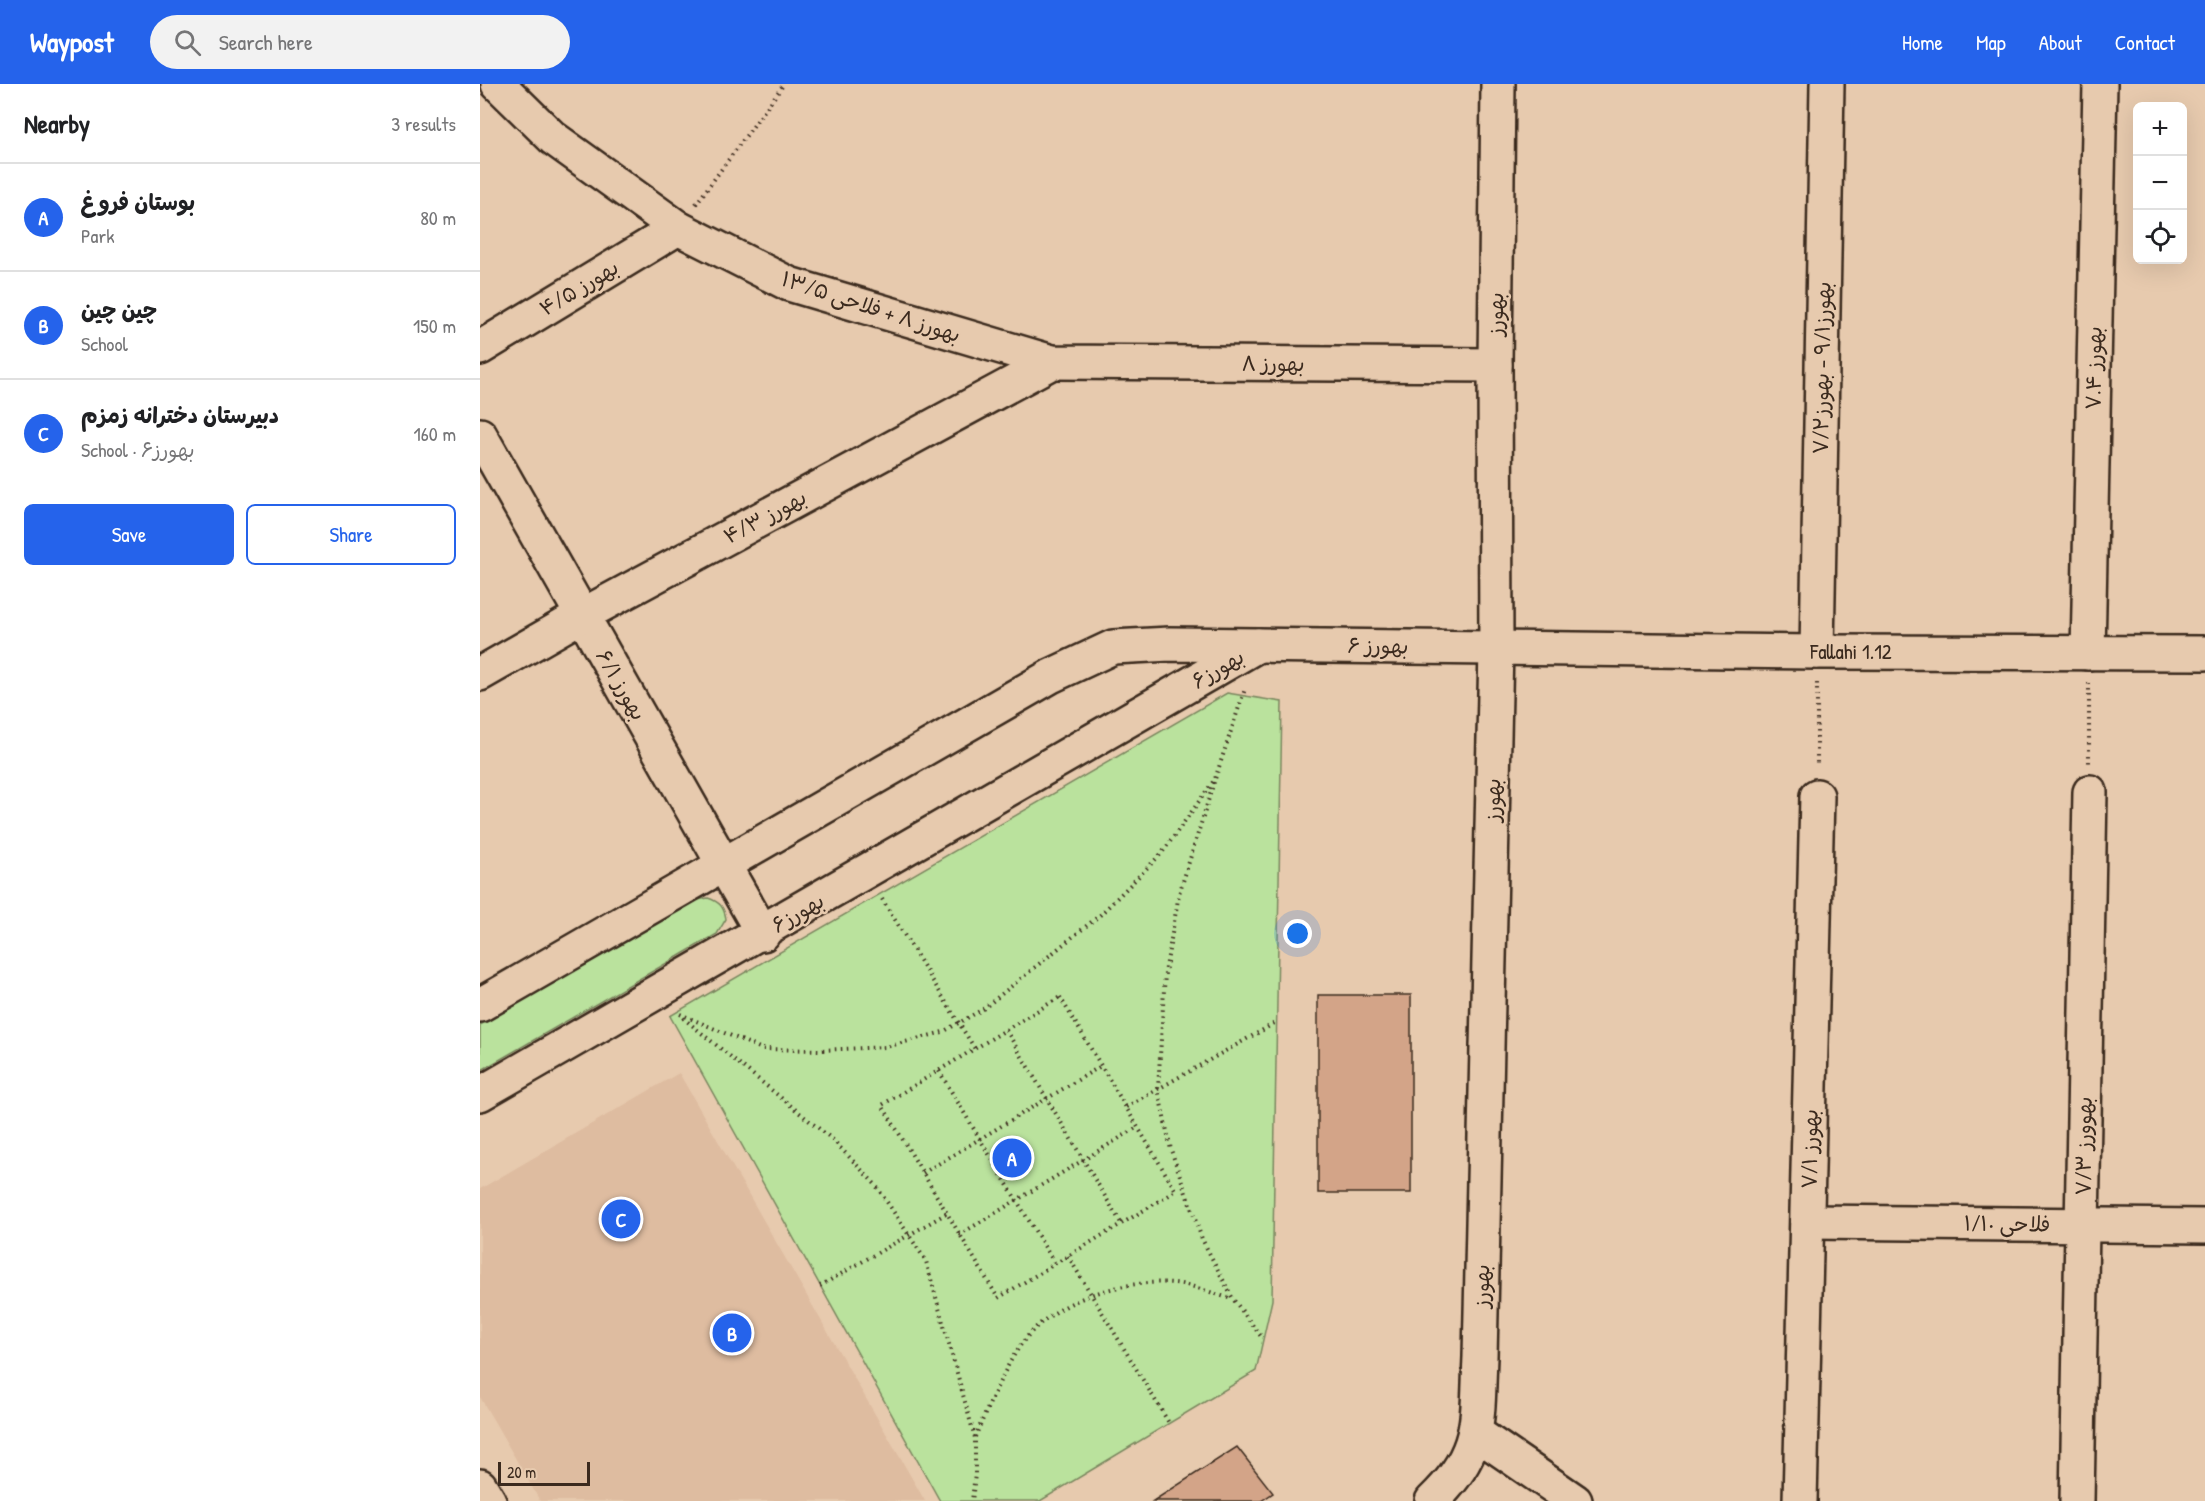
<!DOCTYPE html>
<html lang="en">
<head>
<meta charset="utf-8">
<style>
	:root { --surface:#fff; --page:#f2f2f2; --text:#202124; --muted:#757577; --line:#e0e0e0; --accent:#2563eb }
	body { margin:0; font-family:"Patrick Hand","Playpen Sans Arabic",sans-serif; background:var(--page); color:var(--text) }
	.controls { position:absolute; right:18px; top:18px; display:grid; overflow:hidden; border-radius:9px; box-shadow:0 6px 24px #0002 }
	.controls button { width:54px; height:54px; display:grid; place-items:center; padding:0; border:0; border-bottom:2px solid var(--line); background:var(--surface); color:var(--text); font:30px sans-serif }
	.scale { position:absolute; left:18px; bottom:15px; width:92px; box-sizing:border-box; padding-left:6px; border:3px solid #3b2a1e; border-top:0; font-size:16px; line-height:21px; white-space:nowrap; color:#3b2a1e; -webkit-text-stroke:4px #e7caae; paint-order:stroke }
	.you { position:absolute; left:818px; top:850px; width:21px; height:21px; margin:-15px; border:4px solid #fff; border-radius:50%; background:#1a73e8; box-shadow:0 0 0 9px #1a73e833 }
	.badge { display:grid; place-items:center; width:39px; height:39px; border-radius:50%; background:var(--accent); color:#fff; font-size:20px; font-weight:700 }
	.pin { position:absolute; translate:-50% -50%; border:3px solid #fff; box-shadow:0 2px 6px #0006 }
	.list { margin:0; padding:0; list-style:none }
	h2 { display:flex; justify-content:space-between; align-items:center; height:78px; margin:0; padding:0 24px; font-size:26px }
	h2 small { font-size:20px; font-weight:400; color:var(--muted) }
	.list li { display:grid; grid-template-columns:39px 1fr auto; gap:18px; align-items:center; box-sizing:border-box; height:108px; padding:0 24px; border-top:2px solid var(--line) }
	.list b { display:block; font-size:22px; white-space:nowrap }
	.list p { margin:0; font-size:20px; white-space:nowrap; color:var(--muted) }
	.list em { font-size:20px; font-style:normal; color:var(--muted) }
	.actions { display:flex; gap:12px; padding:18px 24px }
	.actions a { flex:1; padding:14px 0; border:2px solid var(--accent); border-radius:9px; text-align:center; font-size:21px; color:var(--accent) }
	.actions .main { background:var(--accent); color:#fff }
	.icon { flex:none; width:33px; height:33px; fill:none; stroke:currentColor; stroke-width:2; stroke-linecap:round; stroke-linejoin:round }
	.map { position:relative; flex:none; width:1725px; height:1417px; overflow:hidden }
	header { display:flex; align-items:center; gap:36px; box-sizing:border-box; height:84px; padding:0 30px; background:var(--accent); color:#fff }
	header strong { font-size:28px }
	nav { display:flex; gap:33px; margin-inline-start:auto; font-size:21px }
	.search { width:420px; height:54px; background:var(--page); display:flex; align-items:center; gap:15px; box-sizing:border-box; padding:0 21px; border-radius:33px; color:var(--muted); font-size:22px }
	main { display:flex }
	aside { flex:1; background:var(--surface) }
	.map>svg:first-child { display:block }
</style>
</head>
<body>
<header>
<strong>Waypost</strong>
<div class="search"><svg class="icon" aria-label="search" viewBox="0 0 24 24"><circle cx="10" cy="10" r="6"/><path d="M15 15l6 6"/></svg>Search here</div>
<nav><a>Home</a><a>Map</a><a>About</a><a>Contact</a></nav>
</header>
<main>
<aside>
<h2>Nearby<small>3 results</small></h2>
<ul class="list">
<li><span class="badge">A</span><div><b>بوستان فروغ</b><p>Park</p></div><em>80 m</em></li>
<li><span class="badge">B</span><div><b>چین چین</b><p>School</p></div><em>150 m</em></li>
<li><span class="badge">C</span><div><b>دبیرستان دخترانه زمزم</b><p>School · بهورز۶</p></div><em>160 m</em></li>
</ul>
<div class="actions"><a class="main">Save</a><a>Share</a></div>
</aside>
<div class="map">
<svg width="1725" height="1417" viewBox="0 0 1725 1417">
	<rect width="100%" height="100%" fill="#e7caae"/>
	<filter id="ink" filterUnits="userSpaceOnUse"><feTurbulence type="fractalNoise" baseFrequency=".0167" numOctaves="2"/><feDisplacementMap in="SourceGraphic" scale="12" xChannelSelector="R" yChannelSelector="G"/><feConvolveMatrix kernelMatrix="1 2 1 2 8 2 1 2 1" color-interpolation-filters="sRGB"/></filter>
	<g filter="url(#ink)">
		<polygon fill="#debca0" points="199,989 300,1165 445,1417 60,1417 11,1332 0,1313 0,1105"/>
		<g fill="#bae29d" stroke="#7a865e" stroke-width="1.5">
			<polygon points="747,609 802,618 792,1216 776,1287 560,1417 460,1417 190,932"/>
			<path d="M228,814C240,818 244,823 246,835L237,850L0,987V941L217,816Z"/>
		</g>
		<g fill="#d3a488" stroke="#3b2a1e" stroke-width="1.5">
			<rect x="838" y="911" width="93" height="198"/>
			<polygon points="757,1363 793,1409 781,1417 673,1417"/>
		</g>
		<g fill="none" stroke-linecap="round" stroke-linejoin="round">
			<g stroke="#3b2a1e" stroke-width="38">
				<g id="minor">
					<polyline points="18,0 73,54 198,144 309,200 572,278 1015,281"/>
					<polyline points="0,264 198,144"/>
					<polyline points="0,351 283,850"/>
					<polyline points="1337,568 1347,0"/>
					<polyline points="1608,569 1620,0"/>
					<polyline points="0,590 101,532 572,278"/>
					<polyline points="0,921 571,592 633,563 690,560 1337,568 1725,569"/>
					<polyline points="0,1010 778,561"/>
					<polyline points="1328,1138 1725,1142"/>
					<polyline points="996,1349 1095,1417"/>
					<polyline points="0,1402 9,1417"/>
					<path d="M952,1417C1003,1369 997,1337 1000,1273L1016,565L1015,281L1018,0"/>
					<polyline points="1320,1417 1337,712"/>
					<polyline points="1597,1417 1610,708"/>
				</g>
			</g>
			<g stroke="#3b2a1e" stroke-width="4" stroke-dasharray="1.5 4.5" stroke-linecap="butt">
				<polyline points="216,120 304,0"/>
				<polyline points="1337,599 1337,681"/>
				<polyline points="1609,599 1609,679"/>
				<polyline points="734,698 699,810 685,889 678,1005 691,1066 722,1155 753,1215 783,1255"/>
				<polyline points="402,815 495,965"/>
				<polygon points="580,913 696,1107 518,1214 402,1021"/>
				<polyline points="200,930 282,965 341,966 406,963 463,948 503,925 620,831 682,769 735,695 765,605"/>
				<polyline points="203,934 353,1056 395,1100 446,1177 495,1354 495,1390 492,1417"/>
				<polyline points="526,946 641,1139"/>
				<polyline points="459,987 575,1180"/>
				<polyline points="646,1023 797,938"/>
				<polyline points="443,1089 621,982"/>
				<polyline points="479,1151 658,1043"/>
				<polyline points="588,1172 689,1339"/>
				<polyline points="340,1202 467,1129"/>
				<path d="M495,1353C509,1322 521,1290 540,1262C571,1216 641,1195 695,1199C713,1201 734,1210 752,1215"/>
			</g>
			<use href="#minor" stroke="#e7caae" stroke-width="33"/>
		</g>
	</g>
	<g text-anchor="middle" stroke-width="5" stroke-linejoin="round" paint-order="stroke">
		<g font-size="21" fill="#3b2a1e" stroke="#e7caae">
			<text transform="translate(99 204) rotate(-31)" y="7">بهورز ۴/۵</text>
			<text transform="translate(391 223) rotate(18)" y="7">بهورز ۸ + فلاحی ۱۳/۵</text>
			<text transform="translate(1016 230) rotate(-89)" y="7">بهورز</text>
			<text x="793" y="287">بهورز ۸</text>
			<text transform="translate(1342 284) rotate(-89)" y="7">بهورز۹/۱ - بهورز۷/۲</text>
			<text transform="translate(1614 284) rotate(-89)" y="7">بهورز ۷.۴</text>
			<text transform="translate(285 433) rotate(-28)" y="7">بهورز ۴/۳</text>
			<text transform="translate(898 562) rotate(1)" y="7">بهورز ۶</text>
			<text x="1371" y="575">Fallahi 1.12</text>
			<text transform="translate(738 585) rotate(-30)" y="7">بهورز۶</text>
			<text transform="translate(141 601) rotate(60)" y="7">بهورز ۶/۱</text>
			<text transform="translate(1013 716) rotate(-89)" y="7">بهورز</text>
			<text transform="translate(318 829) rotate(-30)" y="7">بهورز۶</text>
			<text transform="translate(1604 1062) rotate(-89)" y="7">بهوورز ۷/۳</text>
			<text transform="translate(1330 1065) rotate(-89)" y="7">بهورز ۷/۱</text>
			<text transform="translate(1527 1140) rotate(1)" y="7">فلاحی ۱/۱۰</text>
			<text transform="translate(1002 1202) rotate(-89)" y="7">بهورز</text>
		</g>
	</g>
</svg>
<div class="controls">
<button>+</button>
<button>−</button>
<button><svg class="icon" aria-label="locate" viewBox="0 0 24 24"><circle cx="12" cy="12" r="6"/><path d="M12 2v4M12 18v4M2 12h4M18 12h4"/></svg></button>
</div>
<div class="scale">20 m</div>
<div class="you"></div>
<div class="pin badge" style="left:532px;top:1074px">A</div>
<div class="pin badge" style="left:252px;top:1249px">B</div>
<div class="pin badge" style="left:141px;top:1135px">C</div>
</div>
</main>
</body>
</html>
